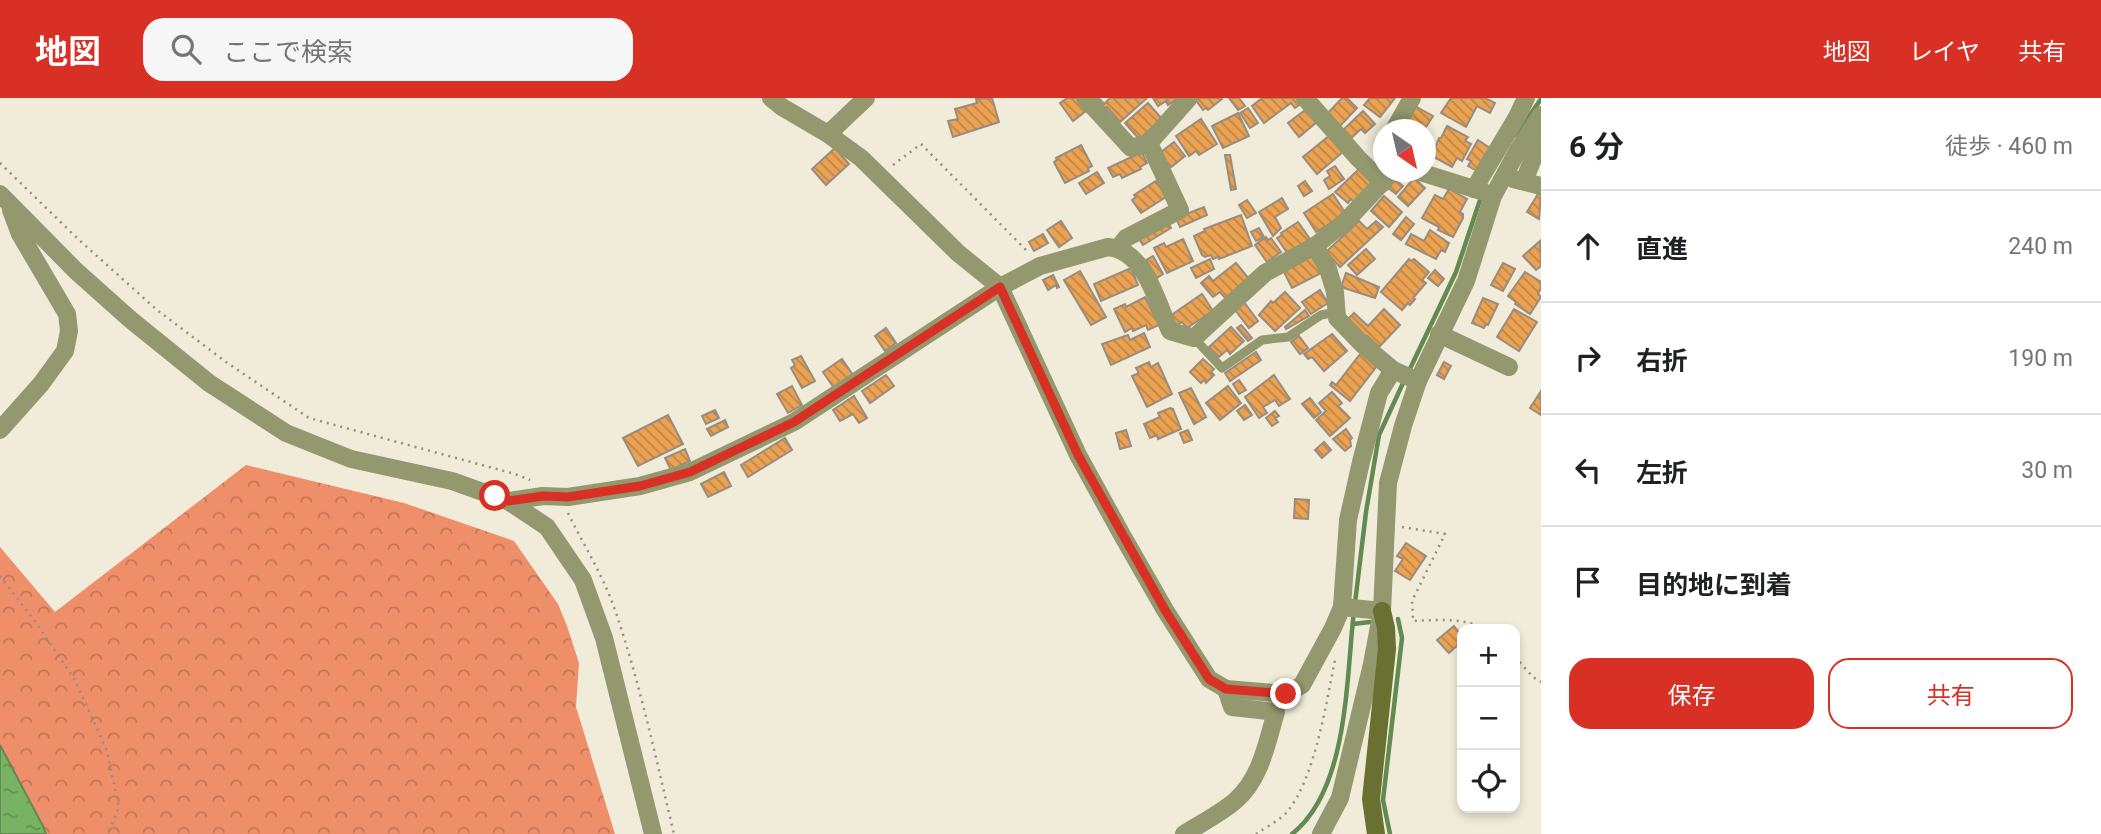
<!DOCTYPE html>
<html lang="ja">
<head>
<meta charset="utf-8">
<style>
	:root { --surface:#fff; --page:#f6f6f6; --text:#202124; --muted:#757577; --line:#e0e0e0; --accent:#d93025 }
	body { margin:0; font-family:Roboto,"Noto Sans JP",sans-serif; background:var(--page); color:var(--text) }
	.controls { position:absolute; right:21px; bottom:21px; display:grid; overflow:hidden; border-radius:14px; box-shadow:0 4px 10px #0003 }
	.controls button { width:63px; height:63px; display:grid; place-items:center; padding:0; border:0; border-bottom:2px solid var(--line); background:var(--surface); color:var(--text); font:35px sans-serif }
	.compass { position:absolute; left:1373px; top:21px; width:63px; height:63px; border-radius:50%; background:var(--surface); box-shadow:0 4px 10px #0003; rotate:146deg }
	.stop { position:absolute; width:21px; height:21px; margin:-16px; border:5px solid #d93025; border-radius:50%; background:#fff }
	.stop.end { background:#d93025; border-color:#fff; box-shadow:0 2px 7px #0008 }
	.list { margin:0; padding:0; list-style:none }
	h2 { display:flex; justify-content:space-between; align-items:center; height:91px; margin:0; padding:0 28px; font-size:30px }
	h2 small { font-size:23px; font-weight:400; color:var(--muted) }
	.list li { display:grid; grid-template-columns:46px 1fr auto; gap:21px; align-items:center; box-sizing:border-box; height:112px; padding:0 28px; border-top:2px solid var(--line) }
	.list b { display:block; font-size:26px; white-space:nowrap }
	.list em { font-size:23px; font-style:normal; color:var(--muted) }
	.actions { display:flex; gap:14px; padding:21px 28px }
	.actions a { flex:1; padding:16px 0; border:2px solid var(--accent); border-radius:21px; text-align:center; font-size:24px; color:var(--accent) }
	.actions .main { background:var(--accent); color:#fff }
	.icon { flex:none; width:38px; height:38px; fill:none; stroke:currentColor; stroke-width:2; stroke-linecap:round; stroke-linejoin:round }
	.map { position:relative; flex:none; width:1541px; height:736px; overflow:hidden }
	header { display:flex; align-items:center; gap:42px; box-sizing:border-box; height:98px; padding:0 35px; background:var(--accent); color:#fff }
	header strong { font-size:33px }
	nav { display:flex; gap:38px; margin-inline-start:auto; font-size:24px }
	.search { width:490px; height:63px; background:var(--page); display:flex; align-items:center; gap:18px; box-sizing:border-box; padding:0 24px; border-radius:21px; color:var(--muted); font-size:26px }
	main { display:flex }
	aside { flex:1; background:var(--surface) }
	.map>svg:first-child { display:block }
</style>
</head>
<body>
<header>
<strong>地図</strong>
<div class="search"><svg class="icon" aria-label="search" viewBox="0 0 24 24"><circle cx="10" cy="10" r="6"/><path d="M15 15l6 6"/></svg>ここで検索</div>
<nav><a>地図</a><a>レイヤ</a><a>共有</a></nav>
</header>
<main>
<div class="map">
<svg width="1541" height="736" viewBox="0 0 1541 736">
	<defs>
		<pattern id="forest-crowns" width="20" height="18" patternUnits="userSpaceOnUse" patternTransform="scale(1.75)"><rect width="20" height="18" fill="#ef8f69"/><path d="M2 6a3 3 0 1 1 6 0M12 15a3 3 0 1 1 6 0" fill="none" stroke="#c27556"/></pattern>
		<pattern id="water-ripples" width="26" height="14" patternUnits="userSpaceOnUse" patternTransform="scale(1.75)"><rect width="26" height="14" fill="#77b362"/><path d="M2 4q2-2 4 0t4 0M15 11q2-2 4 0t4 0" fill="none" stroke="#629251"/></pattern>
		<pattern id="building-back-hatch" width="6" height="6" patternUnits="userSpaceOnUse" patternTransform="scale(1.75)"><rect width="6" height="6" fill="#eba353"/><path d="M-1 5l2 2M0 0l6 6M5-1l2 2" fill="none" stroke="#bf8545"/></pattern>
	</defs>
	<rect width="100%" height="100%" fill="#f1ebd9"/>
	<polygon fill="url(#forest-crowns)" points="246,367 404,405 514,443 558,506 567,528 579,565 576,609 615,736 46,736 0,647 0,449 55,514"/>
	<polygon fill="url(#water-ripples)" stroke="#628b51" stroke-width="2" points="0,647 44,730 46,736 0,736"/>
	<g fill="none" stroke-linecap="round" stroke-linejoin="round">
		<g stroke="#628b51" stroke-width="4.5">
			<polyline points="1516,37 1541,1"/>
			<polyline points="1408,275 1456,174 1481,99"/>
			<polyline points="1355,505 1366,414 1379,337 1404,283"/>
			<polyline points="1353,526 1370,524"/>
			<path d="M1292,736C1349,691 1346,579 1354,513"/>
			<polyline points="1390,736 1383,702 1402,540 1398,521"/>
		</g>
	</g>
	<g fill="url(#building-back-hatch)" stroke="#998c7f" stroke-width="2">
		<polygon points="992,0 999,24 953,39 948,23 958,21 955,11 977,5 976,1"/>
		<polygon points="1067,0 1077,0 1086,13 1073,23 1060,5"/>
		<polygon points="1093,0 1099,0 1104,6 1110,0 1147,0 1120,24 1107,9 1103,12"/>
		<polygon points="1153,0 1179,0 1168,7 1166,3 1158,8"/>
		<polygon points="1198,0 1221,0 1222,1 1208,12 1206,10 1203,12 1195,1"/>
		<polygon points="1229,0 1239,0 1245,8 1238,12"/>
		<polygon points="1262,0 1297,0 1301,6 1295,10 1291,5 1264,25 1252,8"/>
		<polygon points="1342,0 1347,0 1357,10 1339,29 1326,17"/>
		<polygon points="1370,0 1369,0 1395,0 1380,19 1364,7"/>
		<polygon points="1451,0 1485,0 1495,5 1490,15 1477,8 1466,29 1441,15"/>
		<polygon points="1148,5 1162,21 1139,41 1125,25"/>
		<polygon points="1415,8 1433,18 1424,32 1401,32"/>
		<polygon points="1248,10 1258,25 1250,30 1240,15"/>
		<polygon points="1308,10 1318,23 1299,39 1288,25"/>
		<polygon points="1363,13 1375,26 1365,35 1361,31 1349,42 1341,34"/>
		<polygon points="1238,15 1249,38 1223,50 1212,28"/>
		<polygon points="1201,21 1217,46 1199,57 1196,53 1189,58 1176,38"/>
		<polygon points="1447,28 1468,39 1465,43 1471,46 1462,63 1457,60 1452,69 1432,58 1439,40 1441,40"/>
		<polygon points="1329,38 1343,54 1317,76 1303,59"/>
		<polygon points="1478,42 1490,50 1477,73 1468,68 1471,63 1467,61"/>
		<polygon points="1174,44 1185,58 1171,69 1160,55"/>
		<polygon points="1081,47 1092,68 1088,70 1089,73 1065,85 1054,64 1057,62 1056,60"/>
		<polygon points="835,50 849,66 826,87 812,71"/>
		<polygon points="1142,54 1147,65 1140,69 1141,71 1122,80 1120,76 1113,79 1108,70"/>
		<polygon points="1225,57 1230,57 1236,91 1231,92"/>
		<polygon points="1335,68 1344,81 1329,91 1324,82 1330,78 1327,73"/>
		<polygon points="1359,71 1374,85 1355,105 1351,101 1348,105 1335,94"/>
		<polygon points="1097,74 1104,85 1086,96 1079,85"/>
		<polygon points="1414,80 1425,90 1408,108 1398,99"/>
		<polygon points="1394,81 1403,88 1396,96 1387,89"/>
		<polygon points="1156,83 1166,99 1141,115 1132,102 1136,99 1134,97"/>
		<polygon points="1305,83 1312,93 1304,98 1298,88"/>
		<polygon points="1449,91 1467,101 1460,114 1463,116 1463,120 1453,139 1438,132 1439,129 1422,120 1435,97 1443,101"/>
		<polygon points="1333,96 1346,116 1316,134 1304,115"/>
		<polygon points="1538,96 1541,97 1539,121 1527,114"/>
		<polygon points="1384,98 1402,114 1389,129 1371,113"/>
		<polygon points="1282,100 1288,111 1275,119 1281,130 1273,138 1259,114"/>
		<polygon points="1247,102 1256,115 1247,120 1239,107"/>
		<polygon points="1204,109 1207,117 1180,129 1176,120"/>
		<polygon points="1241,117 1252,148 1219,161 1218,159 1213,161 1211,157 1205,159 1202,157 1194,138 1205,133 1204,131"/>
		<polygon points="1406,119 1414,126 1401,142 1393,136"/>
		<polygon points="1061,123 1072,140 1059,149 1047,132"/>
		<polygon points="1167,123 1171,130 1143,147 1139,141"/>
		<polygon points="1359,123 1367,131 1376,123 1383,129 1340,169 1326,154"/>
		<polygon points="1298,124 1310,141 1288,156 1277,140 1282,137 1281,135"/>
		<polygon points="1259,130 1264,139 1256,143 1251,134"/>
		<polygon points="1430,132 1449,145 1445,154 1441,152 1436,161 1406,146 1411,136 1424,143"/>
		<polygon points="1043,136 1048,145 1034,153 1029,144"/>
		<polygon points="1266,139 1268,142 1271,140 1281,154 1267,164 1255,147"/>
		<polygon points="1183,141 1193,163 1167,175 1154,150 1164,145 1166,149"/>
		<polygon points="1540,143 1541,168 1536,172 1523,158"/>
		<polygon points="1366,151 1375,161 1357,177 1348,167"/>
		<polygon points="1153,158 1163,176 1157,180 1146,162"/>
		<polygon points="1312,158 1321,175 1292,190 1283,172"/>
		<polygon points="1210,161 1214,171 1196,180 1191,170"/>
		<polygon points="1409,161 1411,163 1414,161 1429,174 1422,182 1426,185 1413,200 1415,201 1410,207 1408,205 1402,212 1381,194"/>
		<polygon points="1236,165 1249,181 1226,201 1220,194 1213,199 1201,185 1209,178 1213,183"/>
		<polygon points="1503,165 1515,171 1503,193 1491,187"/>
		<polygon points="1131,170 1138,187 1101,203 1094,186"/>
		<polygon points="1435,172 1444,181 1438,188 1428,180"/>
		<polygon points="1080,173 1106,219 1091,227 1064,182"/>
		<polygon points="1525,174 1541,184 1541,190 1538,196 1541,199 1530,216 1515,206 1516,204 1508,198"/>
		<polygon points="1346,175 1379,189 1375,200 1341,189"/>
		<polygon points="1053,177 1059,189 1057,190 1056,187 1048,192 1043,182"/>
		<polygon points="1320,192 1328,205 1311,216 1302,204"/>
		<polygon points="1285,194 1300,210 1275,233 1259,217 1271,203 1273,205"/>
		<polygon points="1202,196 1213,213 1187,230 1182,224 1177,227 1170,218"/>
		<polygon points="1145,199 1159,227 1148,232 1146,227 1133,233 1132,230 1125,234 1114,211 1125,206 1126,209"/>
		<polygon points="1483,200 1498,206 1488,227 1486,226 1484,230 1472,225"/>
		<polygon points="1244,204 1258,223 1249,230 1235,212"/>
		<polygon points="1384,211 1400,227 1379,249 1367,238 1365,240 1347,222 1354,215 1368,228"/>
		<polygon points="1514,211 1537,224 1519,253 1497,239"/>
		<polygon points="1305,212 1309,218 1286,231 1285,229"/>
		<polygon points="1241,227 1252,240 1248,243 1237,230"/>
		<polygon points="1231,229 1244,243 1230,256 1227,252 1219,259 1209,249"/>
		<polygon points="886,230 896,245 885,253 875,238"/>
		<polygon points="1144,235 1150,249 1111,267 1102,246 1128,237 1130,242"/>
		<polygon points="1332,236 1347,253 1324,273 1312,259 1308,261 1304,256"/>
		<polygon points="1299,238 1308,250 1300,256 1291,244"/>
		<polygon points="1256,254 1261,262 1230,283 1225,275"/>
		<polygon points="1361,255 1377,268 1350,303 1330,287 1332,284 1336,287"/>
		<polygon points="801,258 815,283 802,290 791,270 795,267 792,262"/>
		<polygon points="842,261 853,277 834,290 823,274"/>
		<polygon points="1203,261 1214,271 1211,274 1214,277 1206,285 1204,282 1201,285 1190,274"/>
		<polygon points="1149,264 1151,269 1158,265 1172,296 1147,309 1132,278 1139,275 1136,270"/>
		<polygon points="1444,264 1451,268 1444,281 1437,277"/>
		<polygon points="886,277 894,288 870,305 862,293"/>
		<polygon points="1274,277 1290,301 1279,308 1275,302 1263,309 1267,315 1259,320 1245,299"/>
		<polygon points="1239,282 1246,292 1239,296 1233,286"/>
		<polygon points="792,288 802,307 788,315 777,296"/>
		<polygon points="1228,288 1241,305 1220,322 1206,305"/>
		<polygon points="1191,290 1206,319 1194,326 1179,295"/>
		<polygon points="1541,293 1541,317 1530,310"/>
		<polygon points="1332,294 1342,305 1338,308 1350,320 1330,338 1316,322 1326,313 1319,305"/>
		<polygon points="854,298 867,320 859,325 853,316 840,323 833,312"/>
		<polygon points="1310,300 1321,314 1314,320 1302,306"/>
		<polygon points="1245,307 1252,317 1244,322 1237,313"/>
		<polygon points="1170,310 1173,311 1181,331 1158,341 1157,337 1150,340 1144,326 1160,319 1158,315"/>
		<polygon points="715,312 719,320 706,326 702,318"/>
		<polygon points="1275,313 1279,318 1275,320 1278,324 1272,328 1266,320"/>
		<polygon points="668,317 683,346 638,368 623,340"/>
		<polygon points="725,322 728,329 711,338 707,331"/>
		<polygon points="1346,331 1352,340 1350,342 1351,348 1345,353 1333,341"/>
		<polygon points="1126,332 1131,348 1120,351 1116,335"/>
		<polygon points="1188,332 1192,342 1184,345 1180,335"/>
		<polygon points="785,340 792,352 748,379 741,367"/>
		<polygon points="1324,344 1331,352 1322,360 1315,352"/>
		<polygon points="685,351 690,363 671,372 665,360"/>
		<polygon points="724,374 731,388 708,399 701,386"/>
		<polygon points="1295,401 1309,402 1308,421 1294,420"/>
		<polygon points="1406,445 1426,458 1410,482 1395,473 1403,461 1397,458"/>
		<polygon points="1454,528 1462,538 1462,543 1449,555 1437,542"/>
	</g>
	<g fill="none" stroke-linecap="round" stroke-linejoin="round">
		<g stroke="#938e82" stroke-width="2.5" stroke-dasharray="2 5" stroke-linecap="butt">
			<polyline points="0,65 77,140 157,212 226,264 309,320 515,376 530,382"/>
			<polyline points="893,67 921,46 1029,155"/>
			<path d="M568,415C584,448 603,477 615,512C640,585 656,661 674,736"/>
			<path d="M1402,429L1445,436L1412,503L1413,523C1439,522 1462,519 1485,531"/>
			<polyline points="0,478 34,522 75,582 107,653 119,709 108,736"/>
			<polyline points="1515,559 1533,579 1541,584"/>
			<path d="M1256,736C1266,729 1279,723 1287,714C1315,680 1326,606 1335,562"/>
		</g>
		<polyline stroke="#93986f" stroke-width="9" points="1194,240 1222,270 1262,242 1288,239 1321,217 1336,214"/>
		<g stroke="#93986f" stroke-width="18">
			<polyline points="771,0 782,9 828,36 861,60 958,155 1000,189 1078,357 1122,437 1165,512 1209,581 1226,591 1286,596 1302,587 1333,530 1342,509 1348,422 1361,364 1379,295 1393,272"/>
			<polyline points="1085,0 1131,50 1149,45"/>
			<polyline points="1305,0 1358,60 1383,85"/>
			<polyline points="1394,32 1412,0"/>
			<polyline points="828,36 866,0"/>
			<polyline points="1420,74 1484,94"/>
			<polyline points="1513,81 1541,88"/>
			<polyline points="1524,83 1541,41"/>
			<polyline points="1474,91 1517,19 1526,0"/>
			<path d="M0,96L76,173L131,222L209,285L286,335L351,361L452,383L508,403L543,398L568,399L640,388L690,374L794,324L1000,189L1040,168L1108,149C1146,153 1157,205 1170,233L1194,240L1265,175L1315,148L1347,122L1392,74"/>
			<polyline points="1315,148 1328,171 1335,194 1337,220 1362,246 1393,272 1418,283"/>
			<polyline points="1118,150 1126,140 1180,112 1149,45 1189,0"/>
			<polyline points="1439,236 1509,269"/>
			<polyline points="0,332 41,286 65,253 69,233 67,216 20,136 11,112"/>
			<polyline points="508,403 547,429 583,482 604,540 653,736"/>
			<polyline points="1342,509 1382,513"/>
			<path d="M1184,736C1201,725 1220,716 1235,703C1261,681 1267,644 1276,614L1232,609L1226,591"/>
			<polyline points="1321,736 1340,700 1372,566 1382,513 1388,385 1403,328 1418,283 1466,183 1493,98 1517,54 1541,17"/>
		</g>
		<polyline stroke="#6a7031" stroke-width="18" points="1376,736 1371,701 1387,551 1386,530 1382,513"/>
	</g>
	<g fill="none" stroke-linecap="round" stroke-linejoin="round">
		<polyline stroke="#d93025" stroke-width="9" points="495,398 508,403 543,398 568,399 640,388 690,374 794,324 1000,189 1078,357 1165,512 1209,581 1226,591 1286,596"/>
	</g>
</svg>
<div class="controls">
<button>+</button>
<button>−</button>
<button><svg class="icon" aria-label="locate" viewBox="0 0 24 24"><circle cx="12" cy="12" r="6"/><path d="M12 2v4M12 18v4M2 12h4M18 12h4"/></svg></button>
</div>
<svg class="compass" viewBox="-18 -18 36 36"><path d="M0-13l5 13h-10z" fill="#e53935"/><path d="M0 13l5-13h-10z" fill="#757577"/></svg>
<div class="stop" style="left:495px;top:398px"></div>
<div class="stop end" style="left:1286px;top:596px"></div>
</div>
<aside>
<h2>6 分<small>徒歩 · 460 m</small></h2>
<ul class="list">
<li><svg class="icon" aria-label="ahead" viewBox="0 0 24 24"><path d="M12 20V5M6 11l6-6 6 6"/></svg><div><b>直進</b></div><em>240 m</em></li>
<li><svg class="icon" aria-label="right" viewBox="0 0 24 24"><path d="M7 20v-9h11M14 6l5 5-5 5"/></svg><div><b>右折</b></div><em>190 m</em></li>
<li><svg class="icon" aria-label="left" viewBox="0 0 24 24"><path d="M17 20v-9H6M10 6l-5 5 5 5"/></svg><div><b>左折</b></div><em>30 m</em></li>
<li><svg class="icon" aria-label="arrive" viewBox="0 0 24 24"><path d="M6 21V4h12l-3 4 3 4H6"/></svg><div><b>目的地に到着</b></div></li>
</ul>
<div class="actions"><a class="main">保存</a><a>共有</a></div>
</aside>
</main>
</body>
</html>
